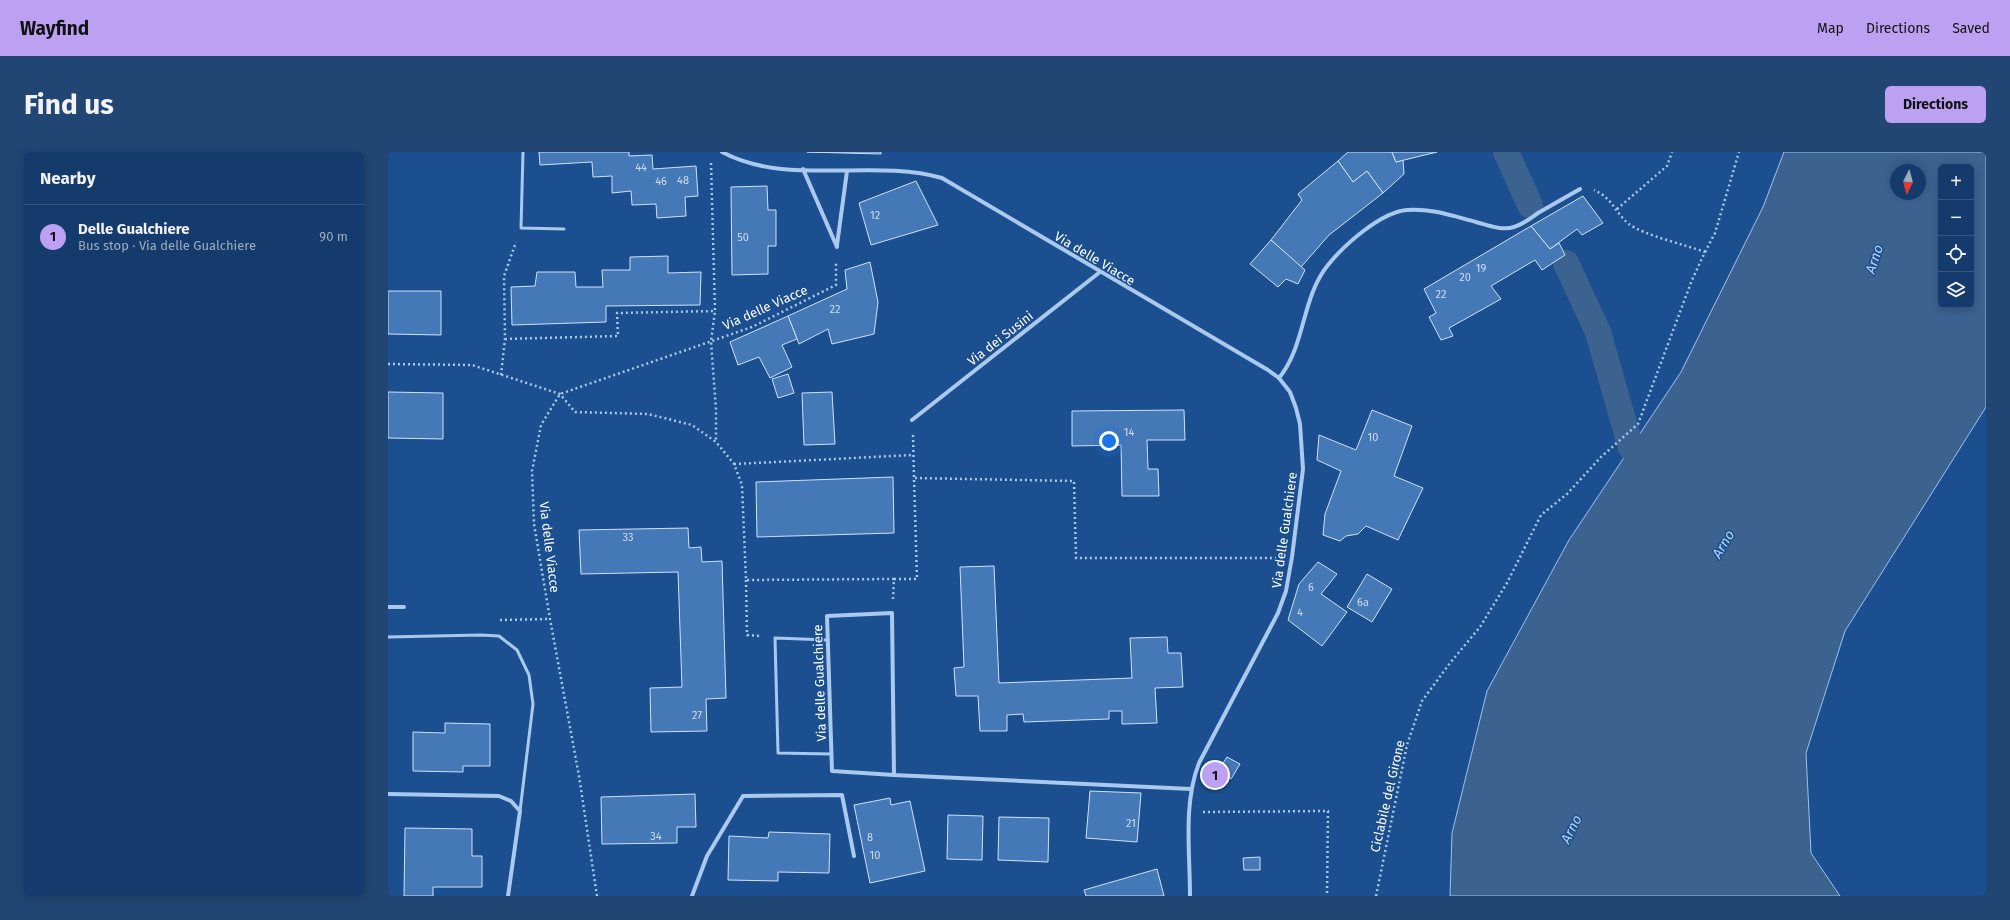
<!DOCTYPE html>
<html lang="en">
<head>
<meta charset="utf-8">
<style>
	:root { --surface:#143b6b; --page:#214673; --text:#f1f3f6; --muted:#9dadc1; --line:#33557e; --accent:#bca0f2 }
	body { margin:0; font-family:"Fira Sans",sans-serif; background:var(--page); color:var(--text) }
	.controls { position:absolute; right:12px; top:12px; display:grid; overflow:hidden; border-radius:6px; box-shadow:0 2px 10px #0003 }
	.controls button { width:36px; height:36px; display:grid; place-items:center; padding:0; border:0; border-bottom:1px solid var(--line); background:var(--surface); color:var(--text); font:20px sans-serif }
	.compass { position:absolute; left:1502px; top:12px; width:36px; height:36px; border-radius:50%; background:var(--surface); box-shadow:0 2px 10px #0003; rotate:186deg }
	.you { position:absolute; left:721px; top:289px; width:14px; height:14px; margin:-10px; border:3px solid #fff; border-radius:50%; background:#1a73e8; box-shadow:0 0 0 6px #1a73e833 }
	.badge { display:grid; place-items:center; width:26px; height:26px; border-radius:50%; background:var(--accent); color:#111; font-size:13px; font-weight:700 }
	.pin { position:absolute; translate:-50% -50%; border:2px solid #fff; box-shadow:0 1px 4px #0006 }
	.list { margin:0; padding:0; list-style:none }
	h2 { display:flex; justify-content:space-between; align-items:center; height:52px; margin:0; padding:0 16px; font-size:17px }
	h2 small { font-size:13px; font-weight:400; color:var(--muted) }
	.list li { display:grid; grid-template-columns:26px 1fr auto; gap:12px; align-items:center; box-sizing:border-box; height:64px; padding:0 16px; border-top:1px solid var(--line) }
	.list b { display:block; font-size:15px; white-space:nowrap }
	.list p { margin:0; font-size:13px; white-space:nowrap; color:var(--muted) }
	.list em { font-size:13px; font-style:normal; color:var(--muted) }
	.icon { flex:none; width:22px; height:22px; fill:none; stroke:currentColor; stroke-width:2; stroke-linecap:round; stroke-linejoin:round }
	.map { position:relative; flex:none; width:1598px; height:744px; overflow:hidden; border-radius:6px }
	header { display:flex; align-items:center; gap:24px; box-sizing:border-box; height:56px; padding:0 20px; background:var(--accent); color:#111 }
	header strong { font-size:19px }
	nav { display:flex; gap:22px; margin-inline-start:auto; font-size:14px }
	.intro { display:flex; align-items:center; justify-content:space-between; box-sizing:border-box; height:96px; padding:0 24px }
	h1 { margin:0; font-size:28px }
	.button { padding:10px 18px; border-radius:6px; background:var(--accent); color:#111; font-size:14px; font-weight:700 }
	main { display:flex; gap:24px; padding:0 24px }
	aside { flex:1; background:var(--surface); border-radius:6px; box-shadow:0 2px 10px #0003 }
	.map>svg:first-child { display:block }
</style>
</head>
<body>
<header>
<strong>Wayfind</strong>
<nav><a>Map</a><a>Directions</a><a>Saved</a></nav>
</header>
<div class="intro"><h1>Find us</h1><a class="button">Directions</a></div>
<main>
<aside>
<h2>Nearby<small></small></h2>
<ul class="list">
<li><span class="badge">1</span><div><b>Delle Gualchiere</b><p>Bus stop · Via delle Gualchiere</p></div><em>90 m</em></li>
</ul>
</aside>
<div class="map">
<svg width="1598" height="744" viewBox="0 0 1598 744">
	<rect width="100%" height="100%" fill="#1b4f8f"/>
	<path fill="#3c6290" stroke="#9cc4f0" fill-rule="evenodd" d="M1396,0H1598V255L1457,479L1418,601L1423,701L1452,744H1062L1064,681L1099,539L1181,388L1293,220L1375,55ZM1553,15H1583V153H1553ZM1508,18H1532V42H1508Z"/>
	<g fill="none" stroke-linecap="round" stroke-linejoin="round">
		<g stroke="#3c6290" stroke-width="26">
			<polyline points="1118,0 1142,53"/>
			<polyline points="1178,111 1210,180 1243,296"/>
		</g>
	</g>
	<g fill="#4478b7" stroke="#cfe3fa">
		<polygon points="151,0 241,0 241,4 264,3 265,17 308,14 310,44 297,45 298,64 269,66 268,52 244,53 243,39 224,41 224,24 205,25 204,10 152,13"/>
		<polygon points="419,0 493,0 493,2"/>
		<polygon points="960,0 1004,0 1008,10 1015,8 1016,22 995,41 979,19 965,30 950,9"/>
		<polygon points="1004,0 1049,0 1008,10"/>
		<polygon points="950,9 965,30 979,19 995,41 941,83 913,115 883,88 914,48 910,42"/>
		<polygon points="528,29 550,73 483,93 471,51"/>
		<polygon points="379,34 380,58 388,58 388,94 380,94 380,122 344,123 343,35"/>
		<polygon points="1195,44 1215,71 1194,83 1189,77 1162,97 1143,74"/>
		<polygon points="1143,74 1162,97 1171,91 1177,103 1154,118 1147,108 1103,134 1113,147 1061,176 1065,184 1053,188 1041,165 1048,161 1036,137"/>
		<polygon points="883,88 917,118 910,132 898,127 890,135 862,112"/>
		<polygon points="280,104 280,121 313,120 312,153 218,154 218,170 124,173 123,135 147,134 149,120 187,120 188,135 215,135 214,118 242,118 242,105"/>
		<polygon points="482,110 490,150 486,182 444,192 440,177 411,192 400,164 459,137 457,118"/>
		<polygon points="0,139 53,139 53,183 0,182"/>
		<polygon points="400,164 409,187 394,193 404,215 382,226 371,205 350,213 342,190"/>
		<polygon points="400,222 406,241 390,246 384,227"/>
		<polygon points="0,240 55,241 55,287 0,286"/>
		<polygon points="444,240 447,292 416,293 414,241"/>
		<polygon points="796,258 797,288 759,288 760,317 770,317 771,344 734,344 733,293 684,294 684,259"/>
		<polygon points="984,258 1024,274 1006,324 1035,336 1010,388 978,374 970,382 958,384 952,389 935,383 937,362 953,319 929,308 931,283 968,298"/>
		<polygon points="505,325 506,381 369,385 368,330"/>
		<polygon points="300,376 301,396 313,395 314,410 334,409 338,546 318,547 319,579 263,580 262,536 294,535 290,420 193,422 191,378"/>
		<polygon points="930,410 949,422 933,442 959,460 934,494 900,468 911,432"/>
		<polygon points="606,414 611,531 744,526 742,486 779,485 780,501 793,501 795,535 767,536 769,571 734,572 734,559 721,559 721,567 636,570 635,562 619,563 619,579 592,579 590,544 568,544 566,516 576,515 572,415"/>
		<polygon points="979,422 1004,437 984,470 959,455"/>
		<polygon points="57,571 102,572 102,614 75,614 75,620 25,619 25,580 57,581"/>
		<polygon points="839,605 852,612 843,627 830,619"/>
		<polygon points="702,639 753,641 749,690 698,686"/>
		<polygon points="307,642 308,675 289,675 289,691 214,692 213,645"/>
		<polygon points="502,646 503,653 522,649 537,719 482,731 466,653"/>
		<polygon points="560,663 595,664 594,708 559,707"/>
		<polygon points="611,665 661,666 660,710 610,708"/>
		<polygon points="17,676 84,677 84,704 94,704 94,735 45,735 45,744 16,744"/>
		<polygon points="381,680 442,682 441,721 390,720 390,729 340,728 341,684 380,686"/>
		<polygon points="872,705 872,718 856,718 855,706"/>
		<polygon points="769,717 776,744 698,744 696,738"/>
	</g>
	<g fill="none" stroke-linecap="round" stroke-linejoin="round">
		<g stroke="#a9c9ee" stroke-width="2.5" stroke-dasharray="2 3" stroke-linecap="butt">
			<polyline points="323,11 327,159 323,189 328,258 328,289"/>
			<polyline points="1229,57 1279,14 1284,0"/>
			<polyline points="1317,100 1327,81 1351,0"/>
			<polyline points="117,187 230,184 229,161 327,159"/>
			<polyline points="0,212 84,213 172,242 187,260 260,262 304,273 328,290 346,312 354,333 358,428 506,427 505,447"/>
			<polyline points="113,223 117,187 116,124 128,90"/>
			<polyline points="525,283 526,326"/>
			<polyline points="346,312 525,303"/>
			<polyline points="506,427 529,427 526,326 686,329 688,406 888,406"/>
			<polyline points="358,428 359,483 372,484"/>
			<polyline points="112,468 162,467"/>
			<polyline points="815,660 940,659 939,744"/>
			<polyline points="209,744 191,624 162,467 146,372 144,319 153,273 172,242 364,175 448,133 448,109"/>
			<path d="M988,744L1019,593L1034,549L1062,511L1092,475L1119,431L1153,363L1179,342L1213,305L1250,272L1304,128L1317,100C1298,93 1255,83 1241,72C1226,60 1226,47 1206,38"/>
		</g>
		<g stroke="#a9c9ee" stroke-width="3">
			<polyline points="135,0 133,76 176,77"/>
			<polyline points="0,485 93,483 111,484 129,498 141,523 145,552 132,659"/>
			<polyline points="440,488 387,486 390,601 443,602"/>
		</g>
		<g stroke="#a9c9ee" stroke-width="4">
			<path d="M334,0C399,35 485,6 554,26L880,218L891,226L902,240L908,256L912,272L915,317L904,405L898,439L890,461L811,611C795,652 802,700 802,744"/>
			<polyline points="415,17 449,95"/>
			<polyline points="449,93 459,19"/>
			<path d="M891,226C918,193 913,146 940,113C956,93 993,60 1019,58C1042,56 1065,64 1088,70C1099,73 1114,79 1126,75C1134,73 1143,66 1150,61C1164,53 1178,45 1192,37"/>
			<polyline points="524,268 712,120"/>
			<polyline points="0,455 16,455"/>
			<polyline points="506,623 444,619 439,464 504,461 506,623 803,637"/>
			<polyline points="0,642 111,644 123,649 132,659 120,744"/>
			<polyline points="304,744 319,704 355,644 454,643 466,704"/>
		</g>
	</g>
	<g text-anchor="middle" stroke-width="3" stroke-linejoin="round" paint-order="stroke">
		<g font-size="11" fill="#d0dded">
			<text x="253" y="19">44</text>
			<text x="295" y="32">48</text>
			<text x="273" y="33">46</text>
			<text x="487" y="67">12</text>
			<text x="355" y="89">50</text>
			<text x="1093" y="120">19</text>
			<text x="1077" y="129">20</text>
			<text x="1053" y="146">22</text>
			<text x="447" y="161">22</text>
			<text x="741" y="284">14</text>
			<text x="985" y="289">10</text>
			<text x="240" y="389">33</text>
			<text x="923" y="439">6</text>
			<text x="975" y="454">6a</text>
			<text x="912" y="464">4</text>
			<text x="309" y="567">27</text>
			<text x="743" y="675">21</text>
			<text x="268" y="688">34</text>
			<text x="482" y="689">8</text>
			<text x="487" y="707">10</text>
		</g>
		<g font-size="13" fill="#fff" stroke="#1b4f8f">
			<text transform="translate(707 106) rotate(31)" y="5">Via delle Viacce</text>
			<text transform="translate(377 155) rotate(-24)" y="5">Via delle Viacce</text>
			<text transform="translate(612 186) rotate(-38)" y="5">Via dei Susini</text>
			<text transform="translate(896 378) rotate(-82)" y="5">Via delle Gualchiere</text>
			<text transform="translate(162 395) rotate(83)" y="5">Via delle Viacce</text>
			<text transform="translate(431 531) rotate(-92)" y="5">Via delle Gualchiere</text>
			<text transform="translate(999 644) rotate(-77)" y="5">Ciclabile del Girone</text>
		</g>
		<g font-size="14" font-style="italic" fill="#b5d3f5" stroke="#1b4f8f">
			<text transform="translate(1486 107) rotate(-72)" y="5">Arno</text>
			<text transform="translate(1335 392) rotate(-59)" y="5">Arno</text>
			<text transform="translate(1183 677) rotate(-63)" y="5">Arno</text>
		</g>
	</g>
</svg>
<div class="controls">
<button>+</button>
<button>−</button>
<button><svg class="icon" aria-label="locate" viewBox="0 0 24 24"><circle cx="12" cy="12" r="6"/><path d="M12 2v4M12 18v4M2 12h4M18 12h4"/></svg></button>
<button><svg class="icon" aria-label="layers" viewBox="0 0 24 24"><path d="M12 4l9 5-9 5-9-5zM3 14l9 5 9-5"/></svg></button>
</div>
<svg class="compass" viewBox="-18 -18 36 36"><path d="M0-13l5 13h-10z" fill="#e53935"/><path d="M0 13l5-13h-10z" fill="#9dadc1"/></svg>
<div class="you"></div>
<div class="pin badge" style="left:827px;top:623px">1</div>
</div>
</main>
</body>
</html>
